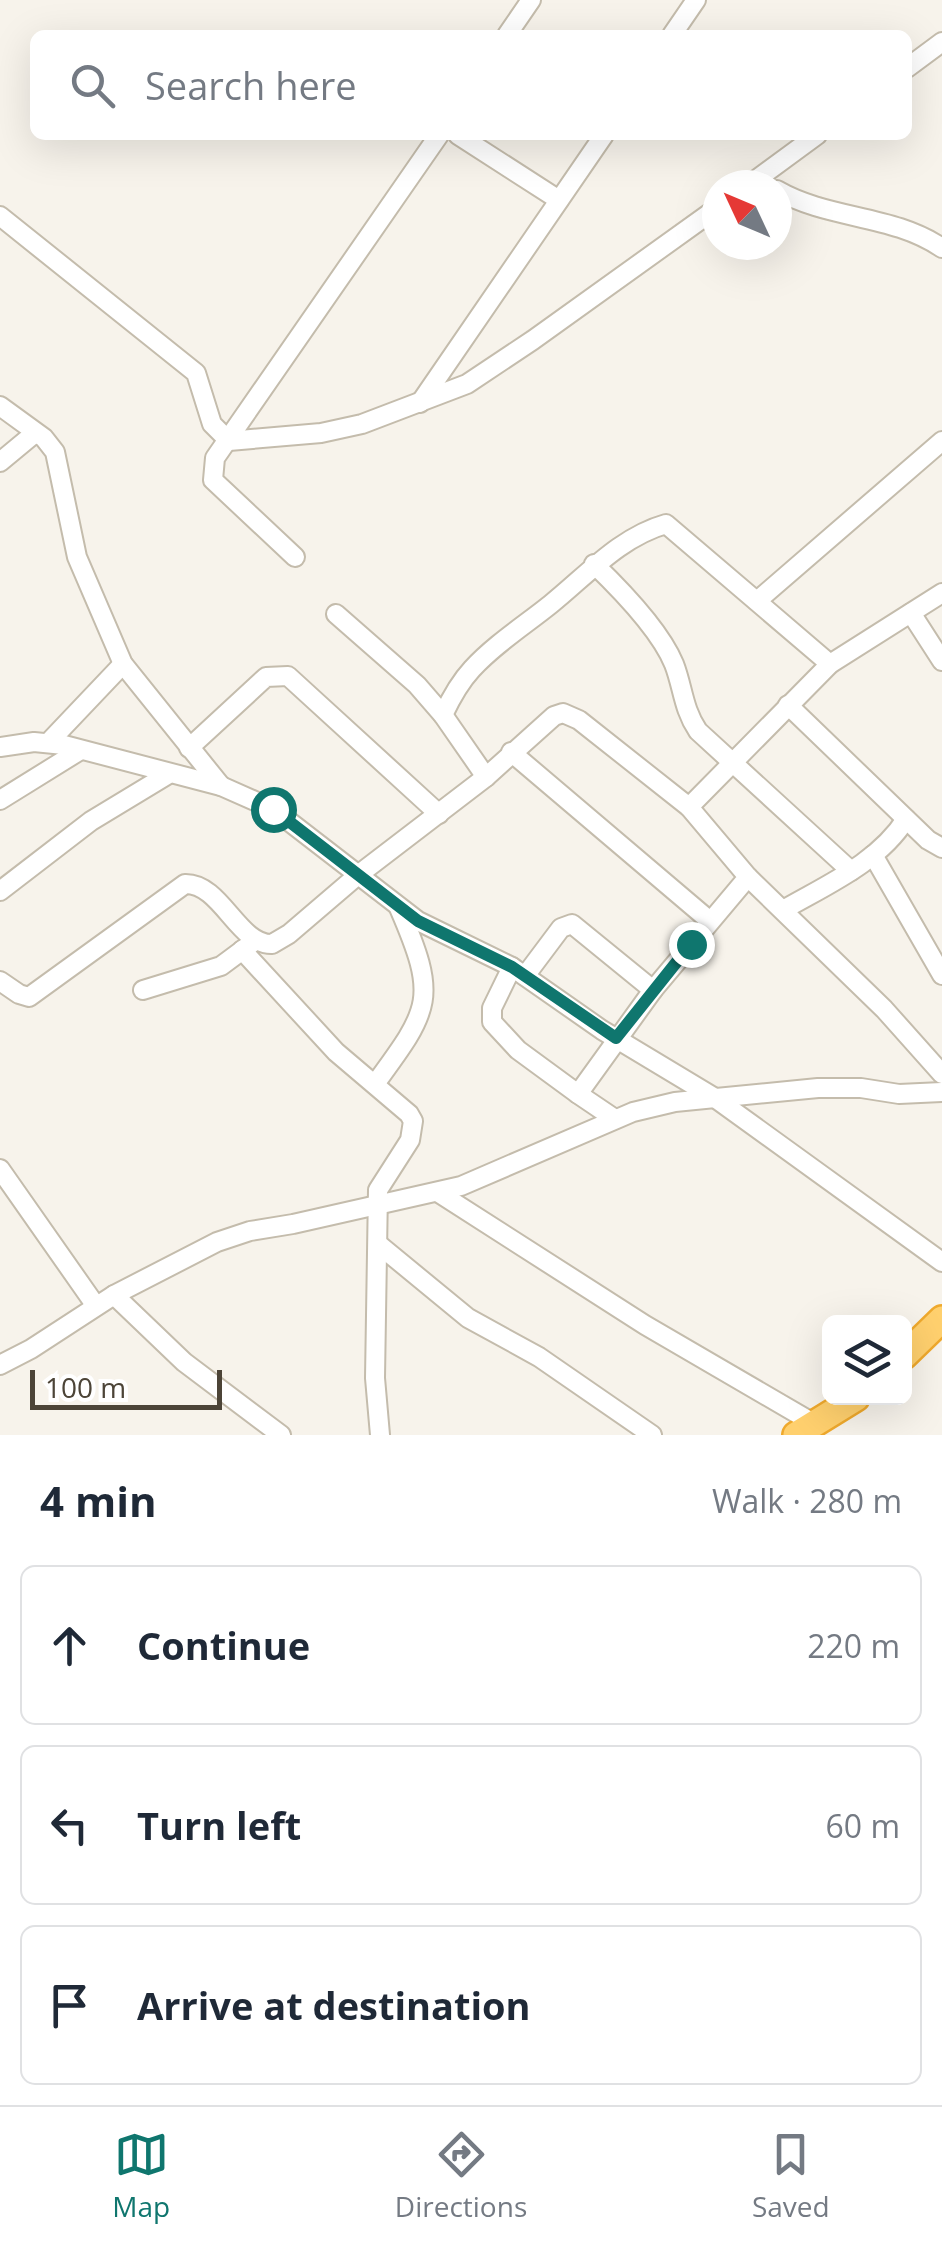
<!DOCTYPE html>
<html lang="en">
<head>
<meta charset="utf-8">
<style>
	:root { --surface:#fff; --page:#f2f2f3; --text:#1f2937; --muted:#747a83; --line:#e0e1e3; --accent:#0f766e }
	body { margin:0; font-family:"Open Sans",sans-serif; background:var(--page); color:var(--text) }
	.controls { position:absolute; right:30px; bottom:30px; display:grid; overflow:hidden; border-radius:15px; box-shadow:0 10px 40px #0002 }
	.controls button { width:90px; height:90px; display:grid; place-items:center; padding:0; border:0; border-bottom:2px solid var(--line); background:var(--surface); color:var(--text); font:50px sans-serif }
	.compass { position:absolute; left:702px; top:170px; width:90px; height:90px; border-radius:50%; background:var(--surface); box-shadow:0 10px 40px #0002; rotate:314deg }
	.scale { position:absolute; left:30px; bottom:25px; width:192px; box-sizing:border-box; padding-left:10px; border:5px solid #4c4437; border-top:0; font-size:28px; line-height:35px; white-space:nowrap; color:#4c4437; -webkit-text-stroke:8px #fff; paint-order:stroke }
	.stop { position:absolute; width:30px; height:30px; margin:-22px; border:8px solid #0f766e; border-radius:50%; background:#fff }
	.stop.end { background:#0f766e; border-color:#fff; box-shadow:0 2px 10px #0008 }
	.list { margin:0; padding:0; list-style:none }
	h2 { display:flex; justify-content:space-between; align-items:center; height:130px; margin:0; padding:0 40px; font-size:42px }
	h2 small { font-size:32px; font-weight:400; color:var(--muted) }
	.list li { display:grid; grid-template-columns:65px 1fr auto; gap:30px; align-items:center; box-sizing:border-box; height:160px; margin:0 20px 20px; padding:0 20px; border:2px solid var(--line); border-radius:15px }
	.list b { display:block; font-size:38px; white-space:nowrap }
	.list em { font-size:32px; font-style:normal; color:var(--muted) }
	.icon { flex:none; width:55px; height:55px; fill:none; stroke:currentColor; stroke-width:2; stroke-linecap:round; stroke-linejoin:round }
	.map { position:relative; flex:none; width:942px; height:1435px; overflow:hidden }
	.search { position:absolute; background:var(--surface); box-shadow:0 10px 40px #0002; left:30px; right:30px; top:30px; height:110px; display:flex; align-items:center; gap:25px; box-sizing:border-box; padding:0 35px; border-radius:15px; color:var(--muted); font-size:38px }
	.sheet { height:670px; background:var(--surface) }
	nav { display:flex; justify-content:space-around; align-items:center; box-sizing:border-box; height:140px; border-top:2px solid var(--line); background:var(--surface); font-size:28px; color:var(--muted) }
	nav a { display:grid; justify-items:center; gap:5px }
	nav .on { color:var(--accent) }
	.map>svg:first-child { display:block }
</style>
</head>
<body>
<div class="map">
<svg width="942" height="1435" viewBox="0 0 942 1435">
	<rect width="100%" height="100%" fill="#f7f3eb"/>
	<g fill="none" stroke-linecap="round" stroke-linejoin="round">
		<g stroke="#c4bcac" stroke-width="22">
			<g id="minor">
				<polyline points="507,35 531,0"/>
				<polyline points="672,35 696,0"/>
				<polyline points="907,68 942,42"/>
				<polyline points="458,135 559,200"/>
				<polyline points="749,185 817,135"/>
				<path d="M777,190C829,220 892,214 942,248"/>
				<polyline points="0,216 196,373 212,424 229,441 321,433 362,424 467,384 533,340 717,208"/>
				<polyline points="420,403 604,135"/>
				<polyline points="0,406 44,438 55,452 77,557 123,664 221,786"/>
				<polyline points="0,462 35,433"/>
				<polyline points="295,557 213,480 215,458 439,135"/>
				<path d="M594,564C621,590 660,630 674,664C683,687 683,709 698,731L851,871"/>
				<polyline points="757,601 942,441"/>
				<polyline points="911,613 942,661"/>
				<polyline points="336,614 417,685 443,715 486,777"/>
				<polyline points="788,705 928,840 942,848"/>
				<path d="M443,715C451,698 459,683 472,669C495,644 525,625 551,604C587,575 620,537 666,524L830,664"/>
				<polyline points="48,743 123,664"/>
				<polyline points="0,747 34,742 64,745 221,786 273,809 418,921 512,967 602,1030 715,1098 942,1262"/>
				<polyline points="189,748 266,677 288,676 439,814"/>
				<polyline points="511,752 710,921"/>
				<polyline points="0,800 79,751"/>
				<polyline points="689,807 830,664 942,593"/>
				<polyline points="873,855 942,975"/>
				<polyline points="748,877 884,1009 942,1074"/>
				<polyline points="0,891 91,821 167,775"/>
				<path d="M783,910C826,885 878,863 906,819"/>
				<polyline points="242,950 336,1052 409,1114 413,1121 410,1140 378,1190 375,1378 380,1435"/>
				<polyline points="512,967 492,1008 492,1022 518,1050 578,1094"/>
				<polyline points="525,976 561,928 572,924 653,990"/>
				<path d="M0,981L19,994L29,997L185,884C221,883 238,945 272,944L289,934L358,875L486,777L554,716L563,713L579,720L689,807L748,877L653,990L578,1094L615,1119"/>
				<polyline points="143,990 221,966 252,943"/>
				<path d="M375,1084C431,1008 438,998 399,908"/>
				<polyline points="0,1169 96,1306"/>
				<polyline points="439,1193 645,1325 815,1424"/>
				<polyline points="378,1244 468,1318 539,1357 652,1435"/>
				<polyline points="114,1295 184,1362 281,1435"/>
				<polyline points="0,1365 31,1349 114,1295 217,1242 250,1231 293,1224 461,1186 633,1112 675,1102 818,1088 861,1088 899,1094 942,1092"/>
			</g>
		</g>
		<g stroke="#efa92d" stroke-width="30">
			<g id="highway">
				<polyline points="904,1356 942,1319"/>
				<polyline points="796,1435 856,1398"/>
			</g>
		</g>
		<use href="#minor" stroke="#fff" stroke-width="18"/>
		<use href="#highway" stroke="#ffd06e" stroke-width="25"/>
	</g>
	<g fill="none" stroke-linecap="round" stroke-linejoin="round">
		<polyline stroke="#0f766e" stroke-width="12" points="273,809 418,921 512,967 616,1038 691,944"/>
	</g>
</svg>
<div class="controls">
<button><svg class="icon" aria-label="layers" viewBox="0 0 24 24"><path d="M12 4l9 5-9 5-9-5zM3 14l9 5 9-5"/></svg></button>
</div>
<svg class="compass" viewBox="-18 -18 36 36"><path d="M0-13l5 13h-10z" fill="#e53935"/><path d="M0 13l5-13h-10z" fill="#747a83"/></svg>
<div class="scale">100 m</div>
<div class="stop" style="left:273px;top:809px"></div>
<div class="stop end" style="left:691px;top:944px"></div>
<div class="search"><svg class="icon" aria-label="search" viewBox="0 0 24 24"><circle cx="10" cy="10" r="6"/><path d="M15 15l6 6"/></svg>Search here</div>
</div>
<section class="sheet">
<h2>4 min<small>Walk · 280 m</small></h2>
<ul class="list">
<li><svg class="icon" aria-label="ahead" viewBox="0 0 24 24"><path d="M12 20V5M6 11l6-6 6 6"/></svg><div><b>Continue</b></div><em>220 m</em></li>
<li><svg class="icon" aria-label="left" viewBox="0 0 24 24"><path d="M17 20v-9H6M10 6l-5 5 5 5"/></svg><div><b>Turn left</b></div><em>60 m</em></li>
<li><svg class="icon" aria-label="arrive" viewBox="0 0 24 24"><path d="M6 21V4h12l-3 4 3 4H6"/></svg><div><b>Arrive at destination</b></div></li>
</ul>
</section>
<nav>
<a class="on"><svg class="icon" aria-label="map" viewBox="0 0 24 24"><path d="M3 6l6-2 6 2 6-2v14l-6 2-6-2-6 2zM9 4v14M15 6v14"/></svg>Map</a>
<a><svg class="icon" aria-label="directions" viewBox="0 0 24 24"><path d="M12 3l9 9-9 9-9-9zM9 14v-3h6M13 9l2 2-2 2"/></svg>Directions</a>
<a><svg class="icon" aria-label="saved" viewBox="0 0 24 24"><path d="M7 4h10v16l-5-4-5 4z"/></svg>Saved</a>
</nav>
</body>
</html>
